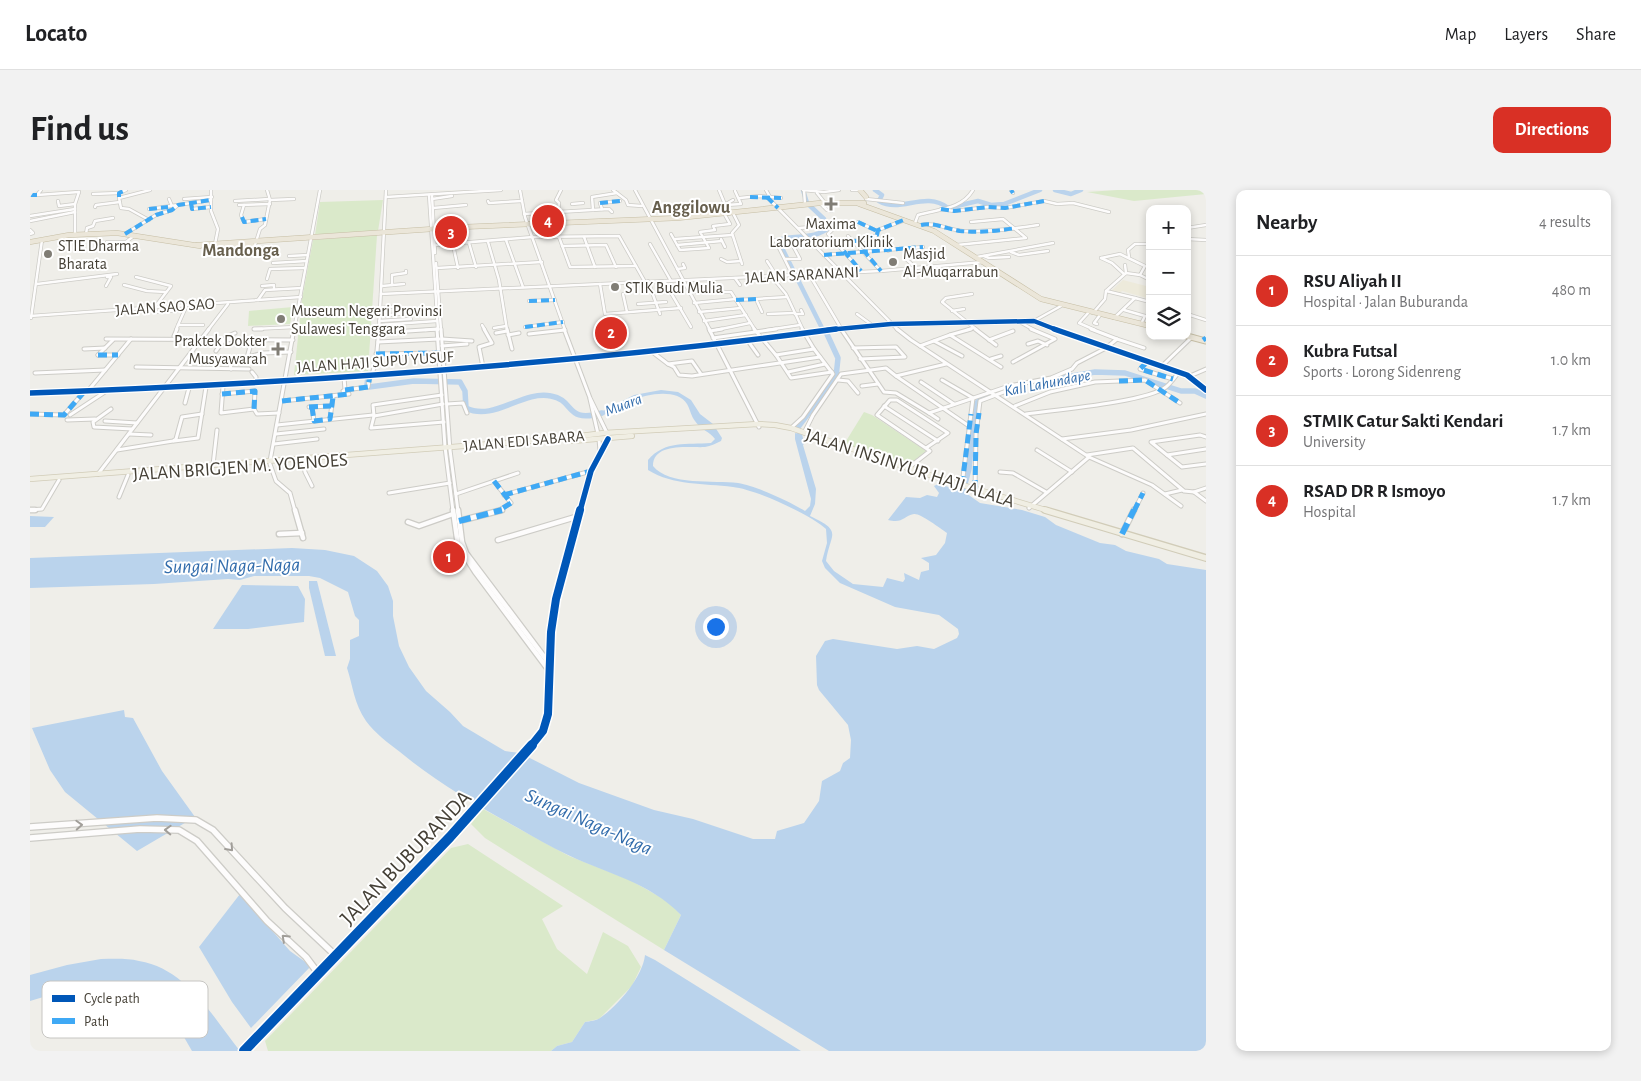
<!DOCTYPE html>
<html lang="en">
<head>
<meta charset="utf-8">
<style>
	:root { --surface:#fff; --page:#f2f2f2; --text:#202124; --muted:#757577; --line:#e0e0e0; --accent:#d93025 }
	body { margin:0; font-family:"Alegreya Sans",sans-serif; background:var(--page); color:var(--text) }
	.controls { position:absolute; right:15px; top:15px; display:grid; overflow:hidden; border-radius:10px; box-shadow:0 2px 8px #0003 }
	.controls button { width:45px; height:45px; display:grid; place-items:center; padding:0; border:0; border-bottom:1px solid var(--line); background:var(--surface); color:var(--text); font:25px sans-serif }
	.you { position:absolute; left:685px; top:436px; width:18px; height:18px; margin:-12px; border:4px solid #fff; border-radius:50%; background:#1a73e8; box-shadow:0 0 0 8px #1a73e833 }
	.badge { display:grid; place-items:center; width:32px; height:32px; border-radius:50%; background:var(--accent); color:#fff; font-size:16px; font-weight:700 }
	.pin { position:absolute; translate:-50% -50%; border:2px solid #fff; box-shadow:0 1px 5px #0006 }
	.list { margin:0; padding:0; list-style:none }
	h2 { display:flex; justify-content:space-between; align-items:center; height:65px; margin:0; padding:0 20px; font-size:21px }
	h2 small { font-size:16px; font-weight:400; color:var(--muted) }
	.list li { display:grid; grid-template-columns:32px 1fr auto; gap:15px; align-items:center; box-sizing:border-box; height:70px; padding:0 20px; border-top:1px solid var(--line) }
	.list b { display:block; font-size:19px; white-space:nowrap }
	.list p { margin:0; font-size:16px; white-space:nowrap; color:var(--muted) }
	.list em { font-size:16px; font-style:normal; color:var(--muted) }
	.icon { flex:none; width:28px; height:28px; fill:none; stroke:currentColor; stroke-width:2; stroke-linecap:round; stroke-linejoin:round }
	.map { position:relative; flex:none; width:1176px; height:861px; overflow:hidden; border-radius:10px }
	header { display:flex; align-items:center; gap:30px; box-sizing:border-box; height:70px; padding:0 25px; background:var(--surface); border-bottom:1px solid var(--line) }
	header strong { font-size:24px }
	nav { display:flex; gap:28px; margin-inline-start:auto; font-size:18px }
	.intro { display:flex; align-items:center; justify-content:space-between; box-sizing:border-box; height:120px; padding:0 30px }
	h1 { margin:0; font-size:35px }
	.button { padding:12px 22px; border-radius:10px; background:var(--accent); color:#fff; font-size:18px; font-weight:700 }
	main { display:flex; gap:30px; padding:0 30px }
	aside { flex:1; background:var(--surface); border-radius:10px; box-shadow:0 2px 8px #0003 }
	.map>svg:first-child { display:block }
</style>
</head>
<body>
<header>
<strong>Locato</strong>
<nav><a>Map</a><a>Layers</a><a>Share</a></nav>
</header>
<div class="intro"><h1>Find us</h1><a class="button">Directions</a></div>
<main>
<div class="map">
<svg width="1176" height="861" viewBox="0 0 1176 861">
	<rect width="100%" height="100%" fill="#efeee9"/>
	<polygon fill="#edeadb" points="1093,90 1120,97 1120,109 1092,101 1089,104 1080,102"/>
	<g fill="#dae9ca">
		<polygon points="1087,0 1176,0 1176,4 1104,11 1057,2"/>
		<polygon points="353,10 348,41 285,45 290,12"/>
		<polygon points="347,45 338,181 264,185 272,109 283,50"/>
		<polygon points="263,117 260,134 218,136 219,121"/>
		<polygon points="834,222 842,225 896,261 876,277 813,256"/>
		<polygon points="453,619 539,666 600,690 639,712 651,725 634,760 455,648 441,634"/>
		<polygon points="438,654 533,716 512,729 527,759 557,784 573,742 598,756 611,777 602,796 569,829 555,832 542,852 527,856 521,861 238,861 235,851 421,658"/>
	</g>
	<g fill="#bad3ec">
		<path d="M631,200L648,202L661,210L670,224L683,234L692,248L691,251C685,254 681,256 675,257C660,258 623,252 623,276C639,296 684,290 708,293C726,296 759,311 775,321L780,316L781,309L765,249V243L770,245L786,299L785,314L780,326C814,342 800,343 796,371L804,381L823,394L853,397L857,388L873,392L875,389L874,383L889,390L891,382L899,380V373L891,368L906,365L915,353L917,343C910,338 890,323 884,324C873,326 873,334 858,330L876,307L890,308L897,305L907,307L909,303L904,296L908,294L933,301L950,313L992,320L1015,327L1026,335L1070,353L1085,355L1096,361L1129,369L1137,374L1176,380V861H799L634,760L651,725C619,692 578,684 538,665C521,657 504,647 488,638C446,615 406,592 370,562C358,553 345,543 336,531C324,514 323,496 317,478L320,469V450L329,446V430L325,426L318,402L290,388L279,386H224L210,390L198,389L124,394L0,398V368L262,358L295,360L324,366L347,381L358,396L363,411V426L369,456L379,477L396,501L420,522L433,536L475,561L490,563L549,593L624,620L663,629L723,649H745L747,641L774,633L789,611L792,591L810,581L813,573L820,568L821,550L818,535L789,500L787,495L786,466L795,451L803,449L867,459L887,456L904,459L927,448L929,444L928,439L909,425L865,417L810,393L795,378L792,371L797,353L796,339C781,325 725,299 703,297C673,293 644,296 618,280V270C635,250 657,255 681,253L685,249C680,242 670,239 665,231C661,226 660,219 657,214C648,198 616,204 603,210C591,215 584,225 569,225V223L604,205Z"/>
		<polygon points="0,326 24,327 15,337 0,337"/>
		<polygon points="279,391 287,391 306,466 295,466 279,398"/>
		<polygon points="212,395 268,396 275,409 274,432 218,439 183,439"/>
		<polygon points="94,520 95,527 103,528 132,581 165,627 107,661 35,602 20,580 2,538"/>
		<polygon points="210,704 260,761 281,776 221,838 202,812 169,757"/>
		<path d="M615,765L625,770L771,861H521L527,856L542,852L555,832C560,831 566,831 570,828C588,816 613,786 615,765Z"/>
		<path d="M71,769C83,769 97,768 109,771C157,779 182,826 210,861H162L136,816L123,804L91,796H50L0,811V785L37,775Z"/>
	</g>
	<g fill="none" stroke-linecap="round" stroke-linejoin="round">
		<g stroke="#bad3ec" stroke-width="4.5">
			<path d="M773,0L777,13L794,29L793,33L799,38C783,50 766,44 748,50L792,138"/>
			<path d="M845,0L852,5L849,11C871,24 895,0 918,18L948,11L961,15L974,14L1010,0"/>
			<polyline points="1025,0 1041,4 1051,0"/>
		</g>
		<g stroke="#bad3ec" stroke-width="5.5">
			<path d="M338,186L337,195L339,197L384,191L430,192L435,201L436,218C464,232 492,200 521,206C545,210 535,234 572,223"/>
			<polyline points="1013,191 1065,182 1095,183 1151,201 1165,201 1176,206"/>
			<polyline points="771,253 768,237 806,187 808,168 796,142"/>
			<polyline points="933,301 939,279 945,215 951,208 968,201"/>
		</g>
		<g stroke="#cdccc7" stroke-width="4">
			<g id="minor-far3">
				<polyline points="11,0 7,5 49,2"/>
				<polyline points="181,0 181,21 188,39 185,54"/>
				<polyline points="490,0 495,27 535,140"/>
				<polyline points="583,0 596,10 598,15 612,16"/>
				<polyline points="605,0 680,140"/>
				<polyline points="689,0 699,24"/>
				<polyline points="736,0 740,7"/>
				<polyline points="773,0 794,2 809,0"/>
				<polyline points="774,0 775,14"/>
				<polyline points="822,0 829,0"/>
				<polyline points="981,0 983,3"/>
				<polyline points="787,3 795,13"/>
				<polyline points="63,4 89,3"/>
				<polyline points="399,5 408,140"/>
				<polyline points="402,5 405,63"/>
				<polyline points="89,6 89,3 96,0"/>
				<polyline points="356,7 471,0"/>
				<polyline points="737,7 868,140"/>
				<polyline points="710,8 729,6 751,8"/>
				<polyline points="139,9 142,16"/>
				<polyline points="154,9 182,7"/>
				<polyline points="402,9 422,6"/>
				<polyline points="836,9 873,13"/>
				<polyline points="240,10 264,9"/>
				<polyline points="28,11 29,16 45,14"/>
				<polyline points="205,11 239,9"/>
				<polyline points="458,11 459,13 492,11"/>
				<polyline points="161,13 162,19 181,17"/>
				<polyline points="790,13 797,20 802,21"/>
				<polyline points="542,14 553,13"/>
				<polyline points="696,14 703,10"/>
				<polyline points="209,15 240,14"/>
				<polyline points="214,15 211,25 214,32 236,29"/>
				<polyline points="696,15 711,14 705,1"/>
				<polyline points="65,17 66,15 90,12"/>
				<polyline points="403,18 436,15"/>
				<polyline points="119,19 148,15"/>
				<polyline points="572,19 570,13 590,11"/>
				<polyline points="911,19 924,21 958,17 975,18 1014,11 1027,14 1043,13 1079,22"/>
				<polyline points="563,20 562,7 587,3"/>
				<polyline points="528,21 529,13 526,10 531,0"/>
				<polyline points="703,23 709,35 702,43 712,74"/>
				<polyline points="494,24 579,19 582,22"/>
				<polyline points="0,26 45,19"/>
				<polyline points="119,30 99,19 91,18 89,8 120,0"/>
				<polyline points="0,31 45,22"/>
				<polyline points="828,32 847,41"/>
				<path d="M885,33L888,25C908,19 931,20 943,0"/>
				<path d="M891,35C906,32 919,40 933,41C958,42 983,39 1008,35"/>
				<polyline points="768,38 798,36 803,39 798,44 831,81"/>
				<polyline points="1157,38 1176,35"/>
				<polyline points="0,40 3,43 0,44"/>
				<polyline points="685,40 683,36 700,34 695,25"/>
				<polyline points="45,44 45,14 49,2"/>
				<polyline points="56,44 57,38 63,36 65,31 83,28"/>
				<polyline points="95,44 126,25 142,20 148,15 181,10"/>
				<polyline points="641,44 650,60 679,58 670,42 685,40"/>
				<polyline points="818,46 851,81"/>
				<polyline points="529,47 540,77 606,76"/>
				<polyline points="554,47 565,77"/>
				<polyline points="645,49 702,45"/>
				<polyline points="691,49 695,57"/>
				<polyline points="1157,49 1176,50"/>
				<polyline points="476,50 493,97"/>
				<polyline points="745,50 762,84"/>
				<polyline points="77,52 96,52 105,45"/>
				<polyline points="458,52 469,90 477,140"/>
				<polyline points="439,53 446,77"/>
				<polyline points="620,54 641,91"/>
				<polyline points="747,54 835,50 847,45 848,40 875,30"/>
				<polyline points="849,54 858,61"/>
				<polyline points="225,55 230,39 235,35 240,10 237,0"/>
				<polyline points="405,55 503,47 589,46 615,92"/>
				<polyline points="423,55 428,78"/>
				<polyline points="647,55 692,51"/>
				<polyline points="927,55 996,48 973,29 941,32"/>
				<polyline points="532,56 576,55 586,77"/>
				<polyline points="981,62 989,65 1018,61"/>
				<polyline points="794,65 893,57"/>
				<polyline points="259,66 278,65"/>
				<polyline points="954,66 959,68 979,67"/>
				<polyline points="947,67 1023,53"/>
				<polyline points="1099,67 1098,60 1105,54 1120,54"/>
				<polyline points="1071,68 1082,73 1094,84"/>
				<polyline points="691,69 697,72 711,71"/>
				<polyline points="755,69 770,69 762,54"/>
				<polyline points="876,69 886,78"/>
				<polyline points="737,71 746,85"/>
				<polyline points="243,73 277,71"/>
				<polyline points="406,73 411,140"/>
				<polyline points="1095,75 1096,83"/>
				<polyline points="407,78 512,72"/>
				<polyline points="647,79 655,78 653,74"/>
				<polyline points="779,84 812,140"/>
				<polyline points="1110,85 1120,90"/>
				<polyline points="741,86 756,104 773,140"/>
				<polyline points="106,87 141,96 125,117"/>
				<polyline points="705,88 710,95"/>
				<polyline points="237,89 240,79 275,78"/>
				<polyline points="618,91 630,124"/>
				<polyline points="634,91 661,137"/>
				<polyline points="7,94 87,84"/>
				<polyline points="570,94 575,124 651,118"/>
				<polyline points="94,95 117,101 136,102"/>
				<polyline points="362,95 362,85 376,83 376,81"/>
				<polyline points="76,96 81,87 77,87"/>
				<polyline points="232,96 244,95 244,99"/>
				<polyline points="352,96 374,94"/>
				<polyline points="1076,101 1105,108 1084,128"/>
				<polyline points="659,102 701,102 725,140"/>
				<polyline points="351,104 851,81 953,72"/>
				<polyline points="593,104 597,122"/>
				<polyline points="942,104 916,108 912,112 947,140"/>
				<polyline points="1105,108 1120,112"/>
				<polyline points="228,110 235,100 272,98"/>
				<polyline points="706,110 726,109"/>
				<polyline points="499,111 525,110"/>
				<polyline points="664,113 706,109"/>
				<polyline points="608,114 636,112"/>
				<polyline points="156,117 148,135 173,135"/>
				<polyline points="351,118 368,116"/>
				<polyline points="1094,120 1115,126 1111,134"/>
				<polyline points="922,121 934,119"/>
				<polyline points="125,122 154,120"/>
				<polyline points="669,122 711,118"/>
				<polyline points="732,122 726,109 757,107"/>
				<polyline points="1059,122 1049,133 1065,140"/>
				<polyline points="1063,123 1075,109 1076,101 1096,83 1110,85 1115,76 1090,64 1071,68"/>
				<polyline points="738,124 764,123"/>
				<polyline points="765,124 773,124 771,120"/>
				<polyline points="827,124 842,135"/>
				<polyline points="1157,124 1176,130"/>
				<polyline points="0,126 271,107"/>
				<polyline points="350,126 406,120"/>
				<polyline points="1,128 12,50"/>
				<polyline points="349,131 381,129"/>
				<polyline points="674,131 716,125"/>
				<polyline points="988,131 1004,140"/>
				<polyline points="1004,131 1031,116"/>
				<polyline points="1067,134 1064,133 1070,125"/>
				<polyline points="349,135 407,131"/>
				<polyline points="452,135 455,140"/>
				<polyline points="495,137 533,132"/>
				<polyline points="464,138 476,136"/>
				<polyline points="224,139 265,137"/>
				<polyline points="146,140 148,135"/>
				<polyline points="178,140 198,114"/>
				<polyline points="264,140 290,0"/>
				<polyline points="349,140 356,0"/>
				<polyline points="395,140 408,139"/>
				<polyline points="686,140 720,133"/>
				<polyline points="737,140 770,135"/>
				<polyline points="797,140 861,134 1004,131 1027,140"/>
				<polyline points="937,140 943,138"/>
			</g>
		</g>
		<g stroke="#cdccc7" stroke-width="5">
			<g id="minor-far2">
				<polyline points="224,139 232,139"/>
				<polyline points="407,139 415,257 423,321"/>
				<polyline points="411,139 420,260 428,321"/>
				<polyline points="477,139 482,159"/>
				<polyline points="534,139 560,208 577,243"/>
				<polyline points="679,139 729,237"/>
				<polyline points="724,139 746,165 761,188 802,182"/>
				<polyline points="811,139 854,202 866,203 899,223 979,196 1021,188 1042,179 1047,173 1076,158 1087,149 1061,139"/>
				<polyline points="867,139 881,150 1059,267 1122,295 1151,316"/>
				<polyline points="941,139 920,145 971,177"/>
				<polyline points="945,139 966,155"/>
				<polyline points="1024,139 1157,185 1176,200"/>
				<polyline points="680,141 692,139"/>
				<polyline points="348,143 408,139"/>
				<polyline points="466,143 477,141"/>
				<polyline points="499,144 535,140"/>
				<polyline points="478,145 489,143"/>
				<polyline points="144,146 147,139"/>
				<polyline points="683,148 746,139"/>
				<polyline points="76,149 263,150"/>
				<polyline points="412,149 442,151"/>
				<polyline points="1087,149 1114,158"/>
				<polyline points="959,150 983,141"/>
				<polyline points="718,151 728,165"/>
				<polyline points="904,151 932,166"/>
				<polyline points="348,152 409,149"/>
				<polyline points="998,154 1008,151 1017,155"/>
				<polyline points="412,156 437,154"/>
				<polyline points="890,156 920,145"/>
				<polyline points="823,158 866,157 875,167 830,169"/>
				<polyline points="54,159 75,158"/>
				<polyline points="186,161 196,147 205,143"/>
				<polyline points="621,161 638,174"/>
				<polyline points="218,164 222,150"/>
				<polyline points="346,164 410,163"/>
				<polyline points="68,165 83,150"/>
				<polyline points="68,165 88,165"/>
				<polyline points="746,165 784,159"/>
				<polyline points="961,169 971,166"/>
				<polyline points="983,172 1025,149 1001,139"/>
				<polyline points="1117,172 1110,179 1143,189"/>
				<polyline points="916,174 866,186 939,236"/>
				<polyline points="1132,176 1162,147"/>
				<polyline points="106,177 219,179"/>
				<polyline points="453,177 449,157 462,153 454,139"/>
				<polyline points="201,179 200,172 233,163 261,162"/>
				<polyline points="222,182 226,187 226,192"/>
				<polyline points="758,182 795,174"/>
				<polyline points="5,183 75,180"/>
				<polyline points="342,184 346,172 349,139"/>
				<polyline points="671,184 662,171 638,174 644,177 649,185 662,186 790,167"/>
				<polyline points="1160,186 1176,179"/>
				<polyline points="808,190 818,191 828,203"/>
				<polyline points="912,190 943,208 932,295"/>
				<polyline points="891,192 924,214"/>
				<polyline points="193,196 191,223 224,219 227,224 249,223"/>
				<polyline points="832,196 848,194"/>
				<polyline points="315,200 338,197 340,185"/>
				<polyline points="313,201 315,200 314,187"/>
				<polyline points="57,202 101,149"/>
				<path d="M0,203C269,193 539,175 806,139"/>
				<polyline points="192,204 225,201 224,219"/>
				<polyline points="412,205 343,215 344,226 341,238 414,232"/>
				<polyline points="560,209 568,244"/>
				<polyline points="252,211 319,204"/>
				<polyline points="155,213 159,198"/>
				<polyline points="417,214 433,213 437,223"/>
				<polyline points="854,216 908,251"/>
				<polyline points="985,216 1020,202 1065,192 1115,190 1150,213"/>
				<polyline points="279,217 301,216"/>
				<polyline points="282,217 284,231"/>
				<polyline points="81,219 63,232 64,237 102,239"/>
				<polyline points="899,223 908,229"/>
				<polyline points="0,224 34,225 53,203"/>
				<path d="M996,224C1024,220 1117,212 1136,197C1141,193 1145,187 1149,182"/>
				<polyline points="40,225 75,202"/>
				<polyline points="344,226 413,214"/>
				<polyline points="300,229 303,207"/>
				<polyline points="37,230 65,229"/>
				<polyline points="75,231 107,233"/>
				<polyline points="247,235 343,225"/>
				<polyline points="761,238 773,227 803,184 784,159 772,139"/>
				<polyline points="774,243 783,225 811,184 856,178 866,186"/>
				<polyline points="99,244 121,245"/>
				<polyline points="246,244 294,239"/>
				<polyline points="1176,247 1170,245 1121,252 1137,265 1176,259"/>
				<polyline points="569,249 570,261"/>
				<polyline points="1032,249 1101,240 1176,224"/>
				<polyline points="144,251 168,248 176,197"/>
				<polyline points="244,254 287,249"/>
				<polyline points="87,260 143,251 146,249 152,227 172,224"/>
				<polyline points="1007,260 1042,282"/>
				<polyline points="1057,265 1103,258 1154,301 1164,302 1176,298"/>
				<polyline points="1137,265 1152,277 1176,274"/>
				<polyline points="240,271 264,139"/>
				<polyline points="273,271 275,282 282,296"/>
				<polyline points="240,274 246,291 260,303 265,321"/>
				<polyline points="183,275 187,240"/>
				<polyline points="877,279 900,261 847,225 860,210 867,210 918,243 896,258"/>
				<polyline points="970,282 983,283 1016,302"/>
				<polyline points="68,284 179,139"/>
				<polyline points="464,291 481,313 468,321"/>
				<polyline points="945,299 946,244 950,211 987,197"/>
				<polyline points="1164,302 1176,311"/>
				<polyline points="359,303 420,293"/>
				<polyline points="426,304 488,283"/>
				<polyline points="1135,304 1152,300"/>
				<polyline points="474,305 561,281"/>
				<polyline points="89,307 98,285"/>
				<polyline points="999,318 1059,267"/>
				<polyline points="0,320 12,319 29,290"/>
				<polyline points="550,321 561,281 578,249"/>
				<polyline points="1104,321 1113,303"/>
			</g>
		</g>
		<g stroke="#cdccc7" stroke-width="7">
			<g id="minor-far1">
				<polyline points="0,320 5,320"/>
				<polyline points="265,320 273,348"/>
				<polyline points="423,320 428,355 446,383 520,482"/>
				<polyline points="428,320 432,352 436,363 521,476"/>
				<polyline points="429,331 472,320"/>
				<polyline points="378,332 389,336 423,324"/>
				<polyline points="249,344 272,343"/>
				<polyline points="1092,344 1104,320"/>
				<polyline points="468,350 549,326"/>
				<polyline points="501,556 513,541 518,524 521,442 526,409 550,320"/>
			</g>
		</g>
		<g stroke="#cdccc7" stroke-width="8">
			<g id="minor">
				<polyline points="0,637 127,628 166,630 183,640 255,718 305,765"/>
				<polyline points="0,648 110,639 149,640 167,651 237,731 276,767 288,783"/>
				<polyline points="214,861 420,647 502,555"/>
			</g>
		</g>
		<g stroke="#d1ccb8" stroke-width="6">
			<g id="major-far1">
				<polyline points="542,251 602,246"/>
				<polyline points="0,289 525,249 574,243 728,234 745,235 761,238 896,284 1019,321"/>
			</g>
		</g>
		<g stroke="#d1ccb8" stroke-width="8">
			<polyline id="major" points="1015,320 1176,368"/>
		</g>
		<g stroke="#c6bea5" stroke-width="5.5">
			<g id="highway-far1">
				<polyline points="830,0 836,7"/>
				<polyline points="829,14 904,41 1011,109 1120,136"/>
				<polyline points="0,52 39,45 87,43 170,56"/>
				<polyline points="167,55 432,37 648,28 790,13 834,13"/>
				<polyline points="181,58 222,55"/>
			</g>
		</g>
		<g stroke="#c6bea5" stroke-width="7">
			<polyline id="highway" points="1157,146 1176,151"/>
		</g>
		<use href="#minor-far3" stroke="#fdfcfc" stroke-width="2.5"/>
		<use href="#minor-far2" stroke="#fdfcfc" stroke-width="3"/>
		<use href="#minor-far1" stroke="#fdfcfc" stroke-width="4.5"/>
		<use href="#minor" stroke="#fdfcfc" stroke-width="5.5"/>
		<use href="#major-far1" stroke="#f0eee3" stroke-width="4.5"/>
		<use href="#major" stroke="#f0eee3" stroke-width="5.5"/>
		<use href="#highway-far1" stroke="#ebe6d9" stroke-width="4.5"/>
		<use href="#highway" stroke="#ebe6d9" stroke-width="5"/>
		<g stroke="#3fa9f5" stroke-width="4" stroke-dasharray="8 4" stroke-linecap="butt">
			<polyline points="981,0 983,3"/>
			<polyline points="0,5 7,5"/>
			<polyline points="89,7 89,3 96,0"/>
			<polyline points="720,7 751,8"/>
			<polyline points="737,7 748,18"/>
			<polyline points="161,13 162,19 181,17"/>
			<polyline points="570,13 590,11"/>
			<polyline points="119,19 138,17"/>
			<polyline points="911,19 924,21 958,17 975,18 1014,11"/>
			<polyline points="212,27 214,32 236,29"/>
			<polyline points="828,32 847,41"/>
			<path d="M891,35C905,32 916,39 930,41C949,43 967,41 986,38"/>
			<polyline points="95,44 126,25 142,20 148,15 181,10"/>
			<polyline points="824,51 837,50 847,45 848,40 876,29"/>
			<polyline points="806,52 831,81"/>
			<polyline points="833,60 851,81"/>
			<polyline points="794,65 893,57"/>
			<polyline points="706,110 726,109"/>
			<polyline points="499,111 525,110"/>
			<polyline points="495,137 533,132"/>
		</g>
		<g stroke="#3fa9f5" stroke-width="5" stroke-dasharray="9 5" stroke-linecap="butt">
			<polyline points="1173,150 1176,148"/>
			<polyline points="346,164 410,163"/>
			<polyline points="68,165 88,165"/>
			<polyline points="1117,172 1110,179 1143,189"/>
			<polyline points="1089,191 1115,190 1150,213"/>
			<polyline points="315,200 338,197 340,185"/>
			<polyline points="192,204 225,201 224,219"/>
			<polyline points="252,211 319,204"/>
			<polyline points="279,217 301,216"/>
			<polyline points="282,217 284,231 300,229 303,207"/>
			<polyline points="0,224 34,225 53,203"/>
			<polyline points="464,291 481,313 468,321"/>
			<polyline points="932,295 941,224"/>
			<polyline points="945,299 946,244 949,223"/>
			<polyline points="474,305 561,281"/>
			<polyline points="1104,321 1113,303"/>
		</g>
		<g stroke="#3fa9f5" stroke-width="6" stroke-dasharray="12 6" stroke-linecap="butt">
			<polyline points="429,331 472,320"/>
			<polyline points="1092,344 1104,320"/>
		</g>
		<g stroke="#fff" stroke-width="6">
			<polyline id="cycleway-far3" points="797,140 861,134 1004,131 1027,140"/>
		</g>
		<g stroke="#fff" stroke-width="8">
			<g id="cycleway-far2">
				<polyline points="1024,139 1157,185 1176,200"/>
				<path d="M0,203C269,193 539,175 806,139"/>
				<polyline points="550,321 561,281 578,249"/>
			</g>
		</g>
		<g stroke="#fff" stroke-width="11">
			<polyline id="cycleway-far1" points="501,556 513,541 518,524 521,442 526,409 550,320"/>
		</g>
		<g stroke="#fff" stroke-width="13">
			<polyline id="cycleway" points="214,861 420,647 502,555"/>
		</g>
		<use href="#cycleway-far3" stroke="#0057b8" stroke-width="4.5"/>
		<use href="#cycleway-far2" stroke="#0057b8" stroke-width="5.5"/>
		<use href="#cycleway-far1" stroke="#0057b8" stroke-width="8"/>
		<use href="#cycleway" stroke="#0057b8" stroke-width="10"/>
	</g>
	<defs><path id="oneway-chevron" d="M-2-3.5L2.5 0L-2 3.5" fill="none" stroke-width="1.6" stroke-linecap="round" stroke-linejoin="round" transform="scale(1.25)"/></defs>
	<g stroke="#a19e99">
		<use href="#oneway-chevron" transform="translate(49 635) rotate(-3)"/>
		<use href="#oneway-chevron" transform="translate(138 640) rotate(-178)"/>
		<use href="#oneway-chevron" transform="translate(200 658) rotate(48)"/>
		<use href="#oneway-chevron" transform="translate(255 748) rotate(-137)"/>
	</g>
	<g fill="#807d75" stroke="#fff" stroke-width="2">
		<path d="M798.5 6.5h5v5h5v5h-5v5h-5v-5h-5v-5h5z"/>
		<circle cx="18" cy="64" r="5"/>
		<circle cx="863" cy="72" r="5"/>
		<circle cx="585" cy="97" r="5"/>
		<circle cx="251" cy="129" r="5"/>
		<path d="M245.5 151.5h5v5h5v5h-5v5h-5v-5h-5v-5h5z"/>
	</g>
	<g text-anchor="middle" stroke-width="4" stroke-linejoin="round" paint-order="stroke">
		<g font-size="16" fill="#454036" stroke="#fff" text-anchor="start">
			<text x="801" y="39" text-anchor="middle">Maxima<tspan x="801" dy="18">Laboratorium Klinik</tspan></text>
			<text x="28" y="61">STIE Dharma<tspan x="28" dy="18">Bharata</tspan></text>
			<text x="873" y="69">Masjid<tspan x="873" dy="18">Al-Muqarrabun</tspan></text>
			<text x="595" y="103">STIK Budi Mulia</text>
			<text x="261" y="126">Museum Negeri Provinsi<tspan x="261" dy="18">Sulawesi Tenggara</tspan></text>
			<text x="237" y="156" text-anchor="end">Praktek Dokter<tspan x="237" dy="18">Musyawarah</tspan></text>
		</g>
		<g font-size="16" fill="#454036" stroke="#fff">
			<text transform="translate(772 84) rotate(-3)" y="6">JALAN SARANANI</text>
			<text transform="translate(135 116) rotate(-4)" y="6">JALAN SAO SAO</text>
			<text transform="translate(345 171) rotate(-4)" y="6">JALAN HAJI SUPU YUSUF</text>
			<text transform="translate(494 250) rotate(-5)" y="6">JALAN EDI SABARA</text>
		</g>
		<g font-size="16" font-style="italic" fill="#336dac" stroke="#fff">
			<text transform="translate(1017 192) rotate(-11)" y="6">Kali Lahundape</text>
			<text transform="translate(593 214) rotate(-21)" y="6">Muara</text>
		</g>
		<g font-size="18" font-weight="bold" fill="#675f4d" stroke="#fff">
			<text x="661" y="23">Anggilowu</text>
			<text x="211" y="66">Mandonga</text>
		</g>
		<g font-size="19" fill="#454036" stroke="#fff">
			<text transform="translate(210 276) rotate(-4)" y="7">JALAN BRIGJEN M. YOENOES</text>
			<text transform="translate(880 277) rotate(18)" y="7">JALAN INSINYUR HAJI ALALA</text>
		</g>
		<g font-size="20" font-style="italic" fill="#336dac" stroke="#fff">
			<text transform="translate(202 375) rotate(-1)" y="7">Sungai Naga-Naga</text>
			<text transform="translate(559 631) rotate(24)" y="7">Sungai Naga-Naga</text>
		</g>
		<g font-size="22" fill="#454036" stroke="#fff">
			<text transform="translate(375 667) rotate(-46)" y="8">JALAN BUBURANDA</text>
		</g>
	</g>
	<rect x="12" y="791" width="166" height="57" rx="8" fill="#fff" stroke="#c7c6c3" stroke-width="1"/>
	<rect x="22" y="805" width="23" height="7" fill="#0057b8"/>
	<rect x="22" y="828" width="23" height="6" fill="#3fa9f5"/>
	<g font-size="14" fill="#454036">
		<text x="54" y="813">Cycle path</text>
		<text x="54" y="836">Path</text>
	</g>
</svg>
<div class="controls">
<button>+</button>
<button>−</button>
<button><svg class="icon" aria-label="layers" viewBox="0 0 24 24"><path d="M12 4l9 5-9 5-9-5zM3 14l9 5 9-5"/></svg></button>
</div>
<div class="you"></div>
<div class="pin badge" style="left:419px;top:367px">1</div>
<div class="pin badge" style="left:581px;top:143px">2</div>
<div class="pin badge" style="left:421px;top:42px">3</div>
<div class="pin badge" style="left:518px;top:31px">4</div>
</div>
<aside>
<h2>Nearby<small>4 results</small></h2>
<ul class="list">
<li><span class="badge">1</span><div><b>RSU Aliyah II</b><p>Hospital · Jalan Buburanda</p></div><em>480 m</em></li>
<li><span class="badge">2</span><div><b>Kubra Futsal</b><p>Sports · Lorong Sidenreng</p></div><em>1.0 km</em></li>
<li><span class="badge">3</span><div><b>STMIK Catur Sakti Kendari</b><p>University</p></div><em>1.7 km</em></li>
<li><span class="badge">4</span><div><b>RSAD DR R Ismoyo</b><p>Hospital</p></div><em>1.7 km</em></li>
</ul>
</aside>
</main>
</body>
</html>
